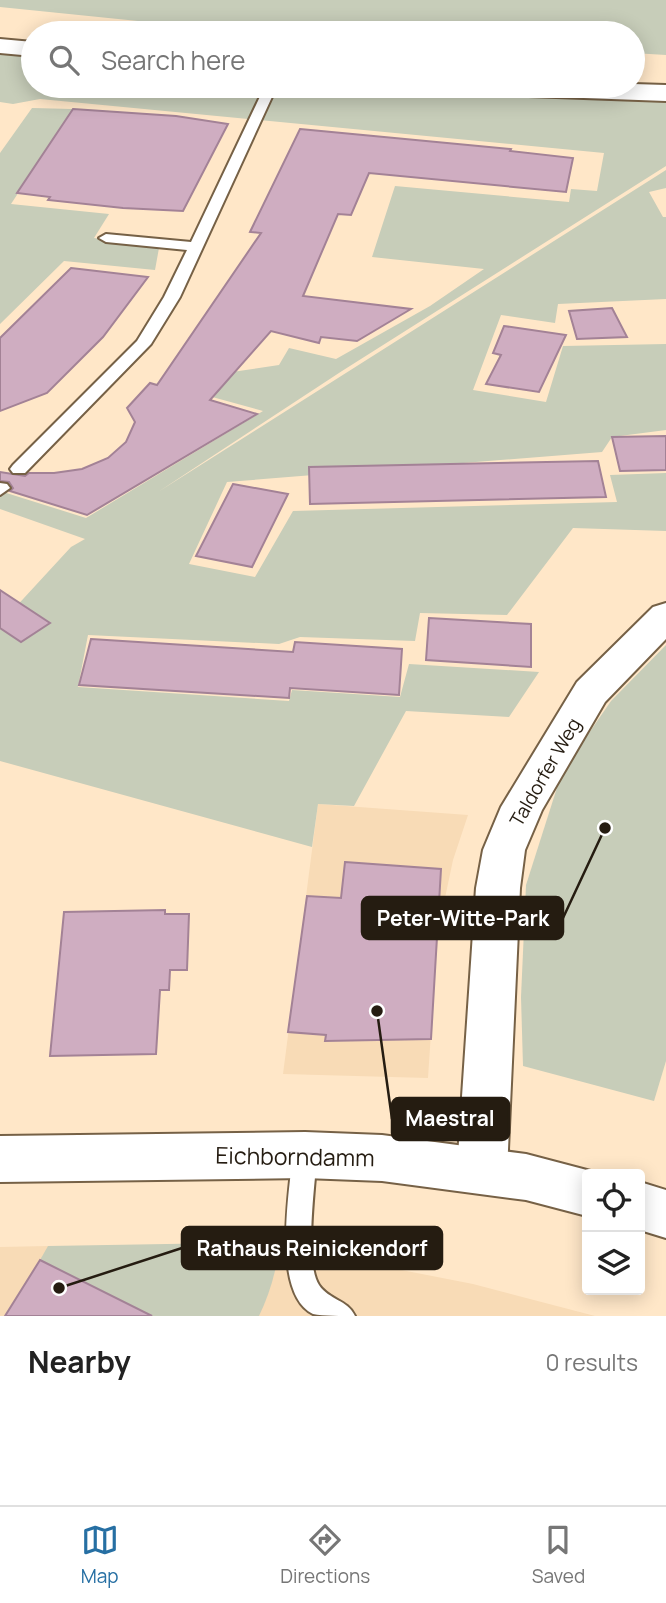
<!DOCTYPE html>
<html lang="en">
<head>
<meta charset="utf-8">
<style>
	:root { --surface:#fff; --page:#f6f6f6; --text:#222; --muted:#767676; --line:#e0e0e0; --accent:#266fa3 }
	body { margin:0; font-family:Manrope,sans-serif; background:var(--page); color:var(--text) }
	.controls { position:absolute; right:21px; bottom:21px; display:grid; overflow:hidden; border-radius:7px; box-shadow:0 4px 18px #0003 }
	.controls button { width:63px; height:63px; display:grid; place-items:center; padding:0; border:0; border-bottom:2px solid var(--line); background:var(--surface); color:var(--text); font:35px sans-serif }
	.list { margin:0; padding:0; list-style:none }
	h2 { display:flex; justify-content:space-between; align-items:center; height:91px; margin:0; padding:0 28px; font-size:30px }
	h2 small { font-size:23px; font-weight:400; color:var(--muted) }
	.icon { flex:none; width:38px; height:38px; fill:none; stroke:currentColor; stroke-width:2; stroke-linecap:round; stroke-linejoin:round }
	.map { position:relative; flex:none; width:666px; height:1316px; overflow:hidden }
	.search { position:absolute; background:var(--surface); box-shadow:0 4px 18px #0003; left:21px; right:21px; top:21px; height:77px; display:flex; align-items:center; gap:18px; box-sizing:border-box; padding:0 24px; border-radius:38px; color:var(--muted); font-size:26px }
	.sheet { height:189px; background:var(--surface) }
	nav { display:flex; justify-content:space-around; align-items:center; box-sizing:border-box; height:98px; border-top:2px solid var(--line); background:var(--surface); font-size:19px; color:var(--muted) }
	nav a { display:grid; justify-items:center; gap:4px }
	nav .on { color:var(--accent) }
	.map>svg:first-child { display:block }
</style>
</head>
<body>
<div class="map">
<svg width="666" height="1316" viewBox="0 0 666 1316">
	<rect width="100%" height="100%" fill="#ffe7c8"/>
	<g fill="#f8dbb6">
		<polygon points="318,804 468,815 453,860 442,912 436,957 428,1078 283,1074"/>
		<polygon points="48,1246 188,1247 381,1266 473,1284 595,1316 0,1316 0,1247"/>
	</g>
	<g fill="#c7cdb9">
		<polygon points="0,0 666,0 666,55 633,53 633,33 256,33 0,7"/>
		<polygon points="0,52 33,56 33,86 381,86 666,98 666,166 342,371 158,492 666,170 666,188 649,192 663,217 666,217 666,299 558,304 555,323 501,315 473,390 546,402 563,346 666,344 666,430 612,437 602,452 227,482 189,564 255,577 293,511 617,502 610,475 666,473 666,531 573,528 507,615 420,613 415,641 300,637 279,644 88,635 78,687 289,701 292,690 400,697 409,664 539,672 509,717 406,711 354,806 318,804 312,847 0,761 0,624 71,547 85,539 0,509 0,491 86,518 263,411 205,395 205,376 279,365 289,348 336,359 430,306 484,269 372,257 395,186 569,202 571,189 597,191 604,153 40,99 13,104 0,102"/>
		<polygon points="32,108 73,109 11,204 109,214 94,238 159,248 155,270 64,261 0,324 0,153"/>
		<polygon points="666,645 666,1061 654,1101 523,1066 521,997 526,885 562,772 611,701"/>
		<path d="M279,1242C278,1267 270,1293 259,1316H152L40,1260L48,1246Z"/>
	</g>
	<g fill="#cfadc1" stroke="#a38296" stroke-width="2">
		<polygon points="73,109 176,116 228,124 183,211 123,208 48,200 50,197 17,193"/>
		<polygon points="300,129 511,149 510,151 573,158 566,192 369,173 351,215 338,214 303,296 411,309 357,341 321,337 319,343 271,331 210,400 257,414 87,515 10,491 13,488 9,482 0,481 0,472 25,476 29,473 54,473 82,469 108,458 126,442 135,422 127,408 150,383 157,385 261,233 250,232"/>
		<polygon points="71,268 148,277 103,337 47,393 0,411 0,338"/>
		<polygon points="612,308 627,337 577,339 569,311"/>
		<polygon points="504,326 566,335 539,392 486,384 501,355 493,353"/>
		<polygon points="666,436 666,470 620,471 612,437"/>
		<polygon points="598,461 606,497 310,504 309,467"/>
		<polygon points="233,484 288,494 252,567 196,556"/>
		<polygon points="0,590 50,623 21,642 0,628"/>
		<polygon points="429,618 531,624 531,667 426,660"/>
		<polygon points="91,639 293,652 295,642 402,649 399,695 290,688 289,698 79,685"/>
		<polygon points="345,862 441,869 431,1039 325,1041 326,1035 288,1032 307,896 341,898"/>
		<polygon points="165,910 165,914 189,914 187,970 170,970 169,990 160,990 156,1054 50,1056 64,912"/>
		<polygon points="40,1260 152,1316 5,1316"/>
	</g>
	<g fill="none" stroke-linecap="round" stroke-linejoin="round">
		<g stroke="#766146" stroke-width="4">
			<g id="service">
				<polygon points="265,86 277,86 180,297 151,344 25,473 13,473 10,469 13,465 137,341 164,297 187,250 106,242 99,238 106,234 191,242"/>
				<polygon points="0,483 7,484 10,488 0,495"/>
				<path d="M305,1144L314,1147L317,1155C315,1184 304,1262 319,1285C329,1300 348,1300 355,1316C343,1316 323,1316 313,1314C272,1294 289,1192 293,1155L296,1147Z"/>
			</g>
		</g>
		<g stroke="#766146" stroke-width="4">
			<g id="minor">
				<polygon points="0,39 33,42 33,56 0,53"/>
				<polygon points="633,84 666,85 666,101 477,94 468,91 464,86"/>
				<polygon points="666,603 666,639 605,702 542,810 525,850 520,888 507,1171 500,1187 482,1194 464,1187 457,1171 476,888 483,850 501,807 577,682 653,607"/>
			</g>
		</g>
		<g stroke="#766146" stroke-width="4">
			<g id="secondary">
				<polygon points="305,1132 382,1135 526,1154 602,1174 587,1174 587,1216 526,1200 382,1181 305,1178 0,1182 0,1136"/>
				<polygon points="640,1182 666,1190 666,1238 640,1230"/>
			</g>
		</g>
		<use href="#service" fill="#fff" fill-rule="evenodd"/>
		<use href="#minor" fill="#fff" fill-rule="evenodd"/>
		<use href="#secondary" fill="#fff" fill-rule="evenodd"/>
	</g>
	<g text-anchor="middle" stroke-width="5" stroke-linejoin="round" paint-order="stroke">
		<g font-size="19" fill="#251c11" stroke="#fff">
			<text transform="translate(545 772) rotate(-60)" y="7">Taldorfer Weg</text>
		</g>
		<g font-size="23" fill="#251c11" stroke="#fff">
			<text transform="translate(295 1157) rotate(1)" y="8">Eichborndamm</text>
		</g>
	</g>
	<path fill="none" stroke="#251c11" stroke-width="2.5" d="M605 828L563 918M377 1011L392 1119M59 1288L182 1248"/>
	<g fill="#251c11" stroke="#fff" stroke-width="2.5">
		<circle cx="605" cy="828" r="7"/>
		<circle cx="377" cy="1011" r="7"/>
		<circle cx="59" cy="1288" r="7"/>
	</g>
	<g fill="#251c11" stroke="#251c11" stroke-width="2.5">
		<rect x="362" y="897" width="201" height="42" rx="7"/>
		<rect x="392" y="1098" width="117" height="42" rx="7"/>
		<rect x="182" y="1227" width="260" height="42" rx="7"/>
	</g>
	<g font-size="21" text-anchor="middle" font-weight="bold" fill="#fff">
		<text x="463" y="926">Peter-Witte-Park</text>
		<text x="450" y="1126">Maestral</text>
		<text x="312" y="1256">Rathaus Reinickendorf</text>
	</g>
</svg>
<div class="controls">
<button><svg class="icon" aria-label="locate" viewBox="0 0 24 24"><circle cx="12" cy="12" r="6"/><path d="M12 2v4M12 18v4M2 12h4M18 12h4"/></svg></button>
<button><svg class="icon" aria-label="layers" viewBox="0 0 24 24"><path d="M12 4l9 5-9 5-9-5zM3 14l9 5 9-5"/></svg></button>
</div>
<div class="search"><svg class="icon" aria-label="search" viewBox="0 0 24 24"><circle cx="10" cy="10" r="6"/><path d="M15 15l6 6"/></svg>Search here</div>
</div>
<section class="sheet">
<h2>Nearby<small>0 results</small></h2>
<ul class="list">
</ul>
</section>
<nav>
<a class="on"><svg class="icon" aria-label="map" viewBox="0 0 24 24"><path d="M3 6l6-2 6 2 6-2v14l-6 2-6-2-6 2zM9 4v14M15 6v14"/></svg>Map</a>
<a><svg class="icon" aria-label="directions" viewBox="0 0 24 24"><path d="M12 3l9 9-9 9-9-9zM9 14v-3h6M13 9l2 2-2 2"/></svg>Directions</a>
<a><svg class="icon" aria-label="saved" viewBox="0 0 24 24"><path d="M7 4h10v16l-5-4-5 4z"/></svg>Saved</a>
</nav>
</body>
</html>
